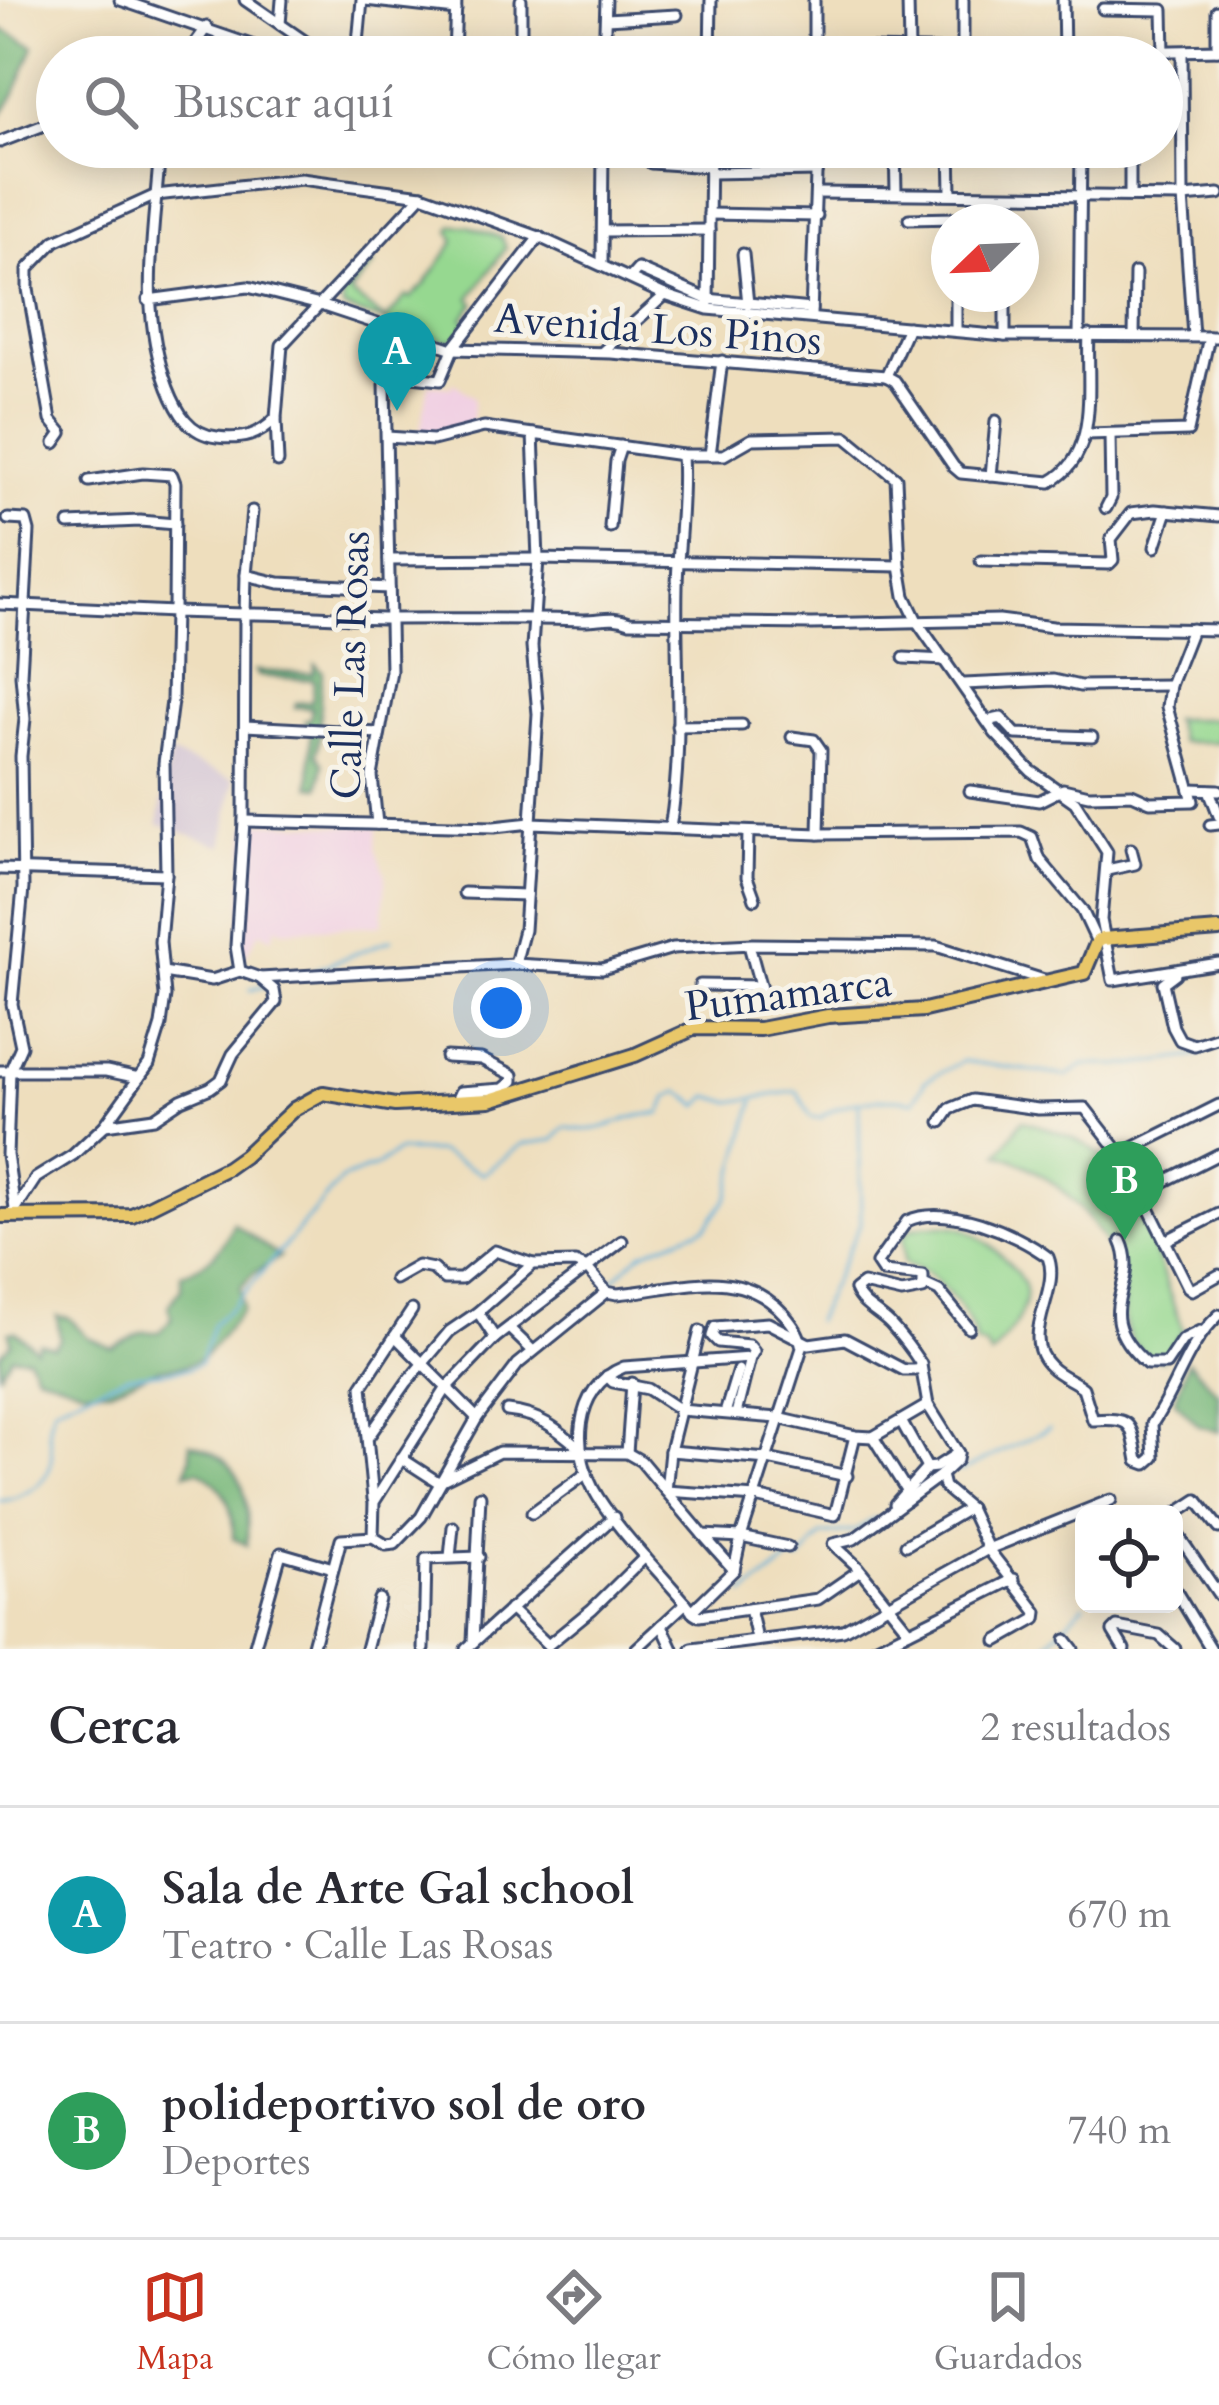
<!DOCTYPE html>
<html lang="es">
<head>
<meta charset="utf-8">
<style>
	:root { --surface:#fff; --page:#f2f2f3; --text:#2b2b33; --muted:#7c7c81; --line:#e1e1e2; --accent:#c8321e }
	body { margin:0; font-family:Cardo,serif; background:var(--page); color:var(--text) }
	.controls { position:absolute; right:36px; bottom:36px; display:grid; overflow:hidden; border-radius:18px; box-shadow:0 6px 30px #0003 }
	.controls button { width:108px; height:108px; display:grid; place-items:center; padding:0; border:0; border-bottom:3px solid var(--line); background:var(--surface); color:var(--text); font:60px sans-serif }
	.compass { position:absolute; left:931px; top:204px; width:108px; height:108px; border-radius:50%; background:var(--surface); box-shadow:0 6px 30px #0003; rotate:247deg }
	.you { position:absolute; left:501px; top:1008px; width:42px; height:42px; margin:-30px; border:9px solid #fff; border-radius:50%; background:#1a73e8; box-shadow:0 0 0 18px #1a73e833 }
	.badge { display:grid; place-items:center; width:78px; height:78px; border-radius:50%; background:var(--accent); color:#fff; font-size:39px; font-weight:700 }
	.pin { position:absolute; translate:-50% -99px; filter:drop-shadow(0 3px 6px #0008) }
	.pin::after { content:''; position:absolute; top:63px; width:42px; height:36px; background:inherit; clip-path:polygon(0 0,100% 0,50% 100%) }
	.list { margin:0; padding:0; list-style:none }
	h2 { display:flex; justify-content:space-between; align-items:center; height:156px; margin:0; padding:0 48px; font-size:51px }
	h2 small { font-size:39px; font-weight:400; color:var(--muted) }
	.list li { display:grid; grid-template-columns:78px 1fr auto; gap:36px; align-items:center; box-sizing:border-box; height:216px; padding:0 48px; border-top:3px solid var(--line) }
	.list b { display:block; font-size:45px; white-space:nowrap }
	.list p { margin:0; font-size:39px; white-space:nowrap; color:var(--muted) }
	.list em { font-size:39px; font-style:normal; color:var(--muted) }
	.icon { flex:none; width:66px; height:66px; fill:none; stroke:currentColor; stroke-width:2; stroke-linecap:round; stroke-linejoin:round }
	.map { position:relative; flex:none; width:1219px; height:1649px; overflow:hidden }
	.search { position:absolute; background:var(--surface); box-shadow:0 6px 30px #0003; left:36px; right:36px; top:36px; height:132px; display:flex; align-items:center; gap:30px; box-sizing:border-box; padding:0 42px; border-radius:66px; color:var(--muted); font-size:45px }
	.sheet { height:588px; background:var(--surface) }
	nav { display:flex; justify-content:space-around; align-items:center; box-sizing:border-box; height:168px; border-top:3px solid var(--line); background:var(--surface); font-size:33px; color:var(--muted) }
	nav a { display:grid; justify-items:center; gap:6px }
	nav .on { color:var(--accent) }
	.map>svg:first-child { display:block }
</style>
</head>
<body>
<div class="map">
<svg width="1219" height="1649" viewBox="0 0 1219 1649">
	<rect width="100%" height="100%" fill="#f7f3e8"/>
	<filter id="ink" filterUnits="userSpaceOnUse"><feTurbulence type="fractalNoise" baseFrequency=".00833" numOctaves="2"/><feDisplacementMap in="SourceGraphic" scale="24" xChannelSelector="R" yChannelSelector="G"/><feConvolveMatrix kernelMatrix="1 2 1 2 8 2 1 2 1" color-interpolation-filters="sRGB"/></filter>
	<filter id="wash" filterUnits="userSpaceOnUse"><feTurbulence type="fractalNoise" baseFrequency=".004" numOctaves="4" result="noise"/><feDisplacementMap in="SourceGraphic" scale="48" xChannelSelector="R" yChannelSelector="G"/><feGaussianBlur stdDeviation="2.7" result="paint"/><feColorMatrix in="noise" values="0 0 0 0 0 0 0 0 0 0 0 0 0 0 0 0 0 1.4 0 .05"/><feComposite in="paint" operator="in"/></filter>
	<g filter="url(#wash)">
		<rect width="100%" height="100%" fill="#eedebd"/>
		<g fill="#f1d0e3">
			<polygon points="453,382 474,398 471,426 419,438 429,384 451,388"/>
			<polygon points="247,822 378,827 376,848 386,876 382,925 284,930 276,927 272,938 260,931 241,963 238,950"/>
		</g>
		<polygon fill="#cebed1" points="170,754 234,779 223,846 158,824"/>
		<g fill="#96d890" stroke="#588477" stroke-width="3">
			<polygon points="453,226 469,226 502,238 506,248 470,298 475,303 463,318 469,324 456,338 447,341 343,308 342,296 371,262 374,265 350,293 386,320 406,296 410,298 424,285 455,241 450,231"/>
			<polygon points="1173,719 1219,719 1219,742 1180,742"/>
			<path d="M1022,1120C1044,1128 1072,1135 1091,1148C1139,1180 1161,1277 1183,1330L1162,1360C1109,1345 1132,1304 1117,1268C1095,1215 1053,1172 999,1154Z"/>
			<path d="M925,1226C940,1226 959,1224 972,1233C988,1242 1021,1270 1025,1289C1029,1313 1005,1339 991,1356L985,1346L976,1344C973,1318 950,1293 931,1276C923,1268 912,1268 904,1263L903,1237L913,1228Z"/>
		</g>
		<g fill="#78b87a" stroke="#4a746c" stroke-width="3">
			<polygon points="0,28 34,46 13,98 0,116"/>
			<path d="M315,664L323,672C317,698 323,735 316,753L323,764L319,787L310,786L311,729L306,727V720H310L312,708L295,707L296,703L312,702L314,680L259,676L255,671L313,674Z"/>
			<path d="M233,1223L280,1257L253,1274L240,1288L243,1309L204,1357L185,1366L161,1368L110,1389H84L36,1373L28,1357L12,1356L0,1373V1355L11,1343L9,1332L15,1331L36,1349L39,1343L54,1347L60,1340L57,1316L69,1318L89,1338L112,1348L142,1332H159L172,1318L168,1306L181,1289V1274C207,1267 226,1246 233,1223Z"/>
			<polygon points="1188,1361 1219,1394 1219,1432 1199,1426 1175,1401"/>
			<path d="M190,1443C244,1459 250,1493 247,1545L233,1538C234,1507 225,1485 198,1470L186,1473L191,1457Z"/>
		</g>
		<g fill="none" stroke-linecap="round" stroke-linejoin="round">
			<g stroke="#5dafd8" stroke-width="3">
				<polyline points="314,970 392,939"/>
				<polyline points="250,990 265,986"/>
				<polyline points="613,1280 641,1253 706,1227 728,1197 754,1102"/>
				<polyline points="815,1321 861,1222 859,1105"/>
				<polyline points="952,1471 964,1470 1049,1429"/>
				<path d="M0,1501C19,1500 48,1484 51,1463C55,1438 41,1439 55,1406L128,1375L188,1369L200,1363L213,1324L234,1305L342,1179L375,1167L398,1151L439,1152L483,1174L522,1144L554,1140L565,1127C605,1138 623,1112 661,1114L668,1097L680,1091L699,1106L709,1096L731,1102L797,1091L811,1117L821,1118C842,1099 887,1096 914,1101L925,1081L963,1061L1067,1076L1084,1065H1134L1197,1056L1219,1046"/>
				<polyline points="744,1595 791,1559 800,1561 822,1535 855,1531 875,1518"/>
				<polyline points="1041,1649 1084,1604"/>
			</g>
		</g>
	</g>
	<g filter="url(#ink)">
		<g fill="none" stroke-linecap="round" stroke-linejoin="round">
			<g stroke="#3b496c" stroke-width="15">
				<g id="minor">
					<polyline points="120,0 257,47"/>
					<polyline points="245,0 316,49 385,57"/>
					<polyline points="365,0 456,10"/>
					<polyline points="814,0 814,57"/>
					<polyline points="908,0 909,51"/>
					<polyline points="963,0 963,51"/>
					<polyline points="1063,0 1064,53"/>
					<polyline points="1103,9 1163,10 1164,53"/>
					<polyline points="1217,11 1217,50"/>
					<polyline points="606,19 677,15"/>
					<polyline points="280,24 282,0"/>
					<polyline points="710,46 1081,53 1219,50"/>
					<polyline points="1182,53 1183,197 1193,336"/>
					<polyline points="357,54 362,0"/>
					<polyline points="185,57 207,27"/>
					<polyline points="454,57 456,0"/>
					<polyline points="521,57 521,0"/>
					<polyline points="604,57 606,0"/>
					<polyline points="710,57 711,0"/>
					<polyline points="0,142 57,120"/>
					<path d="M160,147C155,230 137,307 168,388C177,411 189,434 217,437C242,440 259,436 276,418L282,345L422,195"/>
					<polyline points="895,147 896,192"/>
					<polyline points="950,147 951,192"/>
					<polyline points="1130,147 1130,196"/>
					<polyline points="651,163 709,167"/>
					<polyline points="710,173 817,171"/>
					<polyline points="818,193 1183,197 1219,194"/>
					<polyline points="709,214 817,216"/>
					<polyline points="909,219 956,218"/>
					<polyline points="603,231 709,230"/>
					<polyline points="743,254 748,304"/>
					<polyline points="602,265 603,147"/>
					<polyline points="630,278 638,269 707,299 811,309"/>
					<polyline points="1005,294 1005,336"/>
					<polyline points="148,300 248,287 320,305 453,349 611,353 886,376"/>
					<polyline points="708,304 710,147"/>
					<polyline points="811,315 817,147"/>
					<polyline points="956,330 956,294"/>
					<polyline points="1079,336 1081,147"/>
					<polyline points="1134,336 1135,273"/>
					<polyline points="602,352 665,295"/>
					<path d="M886,376L895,381L954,467L961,473L1050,482C1101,455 1086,383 1089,335"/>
					<polyline points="886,376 908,327"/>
					<polyline points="276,419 278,462"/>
					<polyline points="1087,434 1188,431 1209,337"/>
					<polyline points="387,437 433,440 484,427 533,434"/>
					<polyline points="55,443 62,433 51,420 28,289 28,269 55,241 156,195 301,179 422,195 539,237 665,295 708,309 1005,336 1219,337"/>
					<polyline points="682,455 533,434 538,559 900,566"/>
					<polyline points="710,455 722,361"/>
					<polyline points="991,476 996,421"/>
					<polyline points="1106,508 1111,498 1110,434"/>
					<polyline points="8,519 26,520 29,531 21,675 25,719 21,756 23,888 12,1004 21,1046 10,1071 7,1155 15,1209"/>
					<polyline points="69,524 140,521 175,524"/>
					<polyline points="610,527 616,461 621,446"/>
					<polyline points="1155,547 1167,511"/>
					<polyline points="389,560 538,559 532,647 538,714 524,930 515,964"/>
					<polyline points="981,561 1109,564 1113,560 1111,539 1131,513 1155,510 1219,516"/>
					<polyline points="246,575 252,511"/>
					<polyline points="0,604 174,612 175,483 172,475 143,473 89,481"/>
					<polyline points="904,658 946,660"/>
					<polyline points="964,684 1053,680 1080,686 1170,685"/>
					<polyline points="987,721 1001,718 1016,734 1092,737"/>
					<polyline points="245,726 379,733"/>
					<polyline points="677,726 742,725"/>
					<polyline points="792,737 814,740 821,750 819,834"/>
					<polyline points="1190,789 1219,790"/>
					<polyline points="1209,790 1219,816"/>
					<polyline points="970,791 1039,801 1063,789 1089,795 1132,794 1150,802 1193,801 1167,707 1170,685 1192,629"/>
					<polyline points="244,821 494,827 531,823 819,834 1021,832 1032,837 1040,860 1082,910 1097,942"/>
					<polyline points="377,824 372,776 391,671 385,383 393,375 440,380 453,349 539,237"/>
					<polyline points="1210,825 1219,824"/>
					<path d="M670,828C684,749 675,666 677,586C678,542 685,499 682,455H724L752,439L846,437L896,478L900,566L905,596L918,623L995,733L1031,771L1075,802L1107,852L1101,920L1113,980L1219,963"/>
					<polyline points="748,832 747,877 755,899"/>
					<polyline points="0,869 166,874"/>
					<polyline points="1107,870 1135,864 1131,849"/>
					<polyline points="464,893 526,895"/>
					<polyline points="749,945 765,1003"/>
					<path d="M240,971L236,946L244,821L245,614C296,613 345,619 396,619C459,619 521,618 584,620C602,620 612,615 630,622L812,624L999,620L1053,627L1219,630"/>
					<polyline points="163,972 212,980 240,971 260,978 515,964 602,969 673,948 752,944 936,946 1044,980"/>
					<polyline points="1175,974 1163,983 1173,1027 1180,1040 1194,1045 1219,1037"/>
					<polyline points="700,985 760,986"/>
					<polyline points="446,1057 481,1059 513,1075 513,1081 503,1089 460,1092 456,1101"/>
					<polyline points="0,1071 106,1071 139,1078"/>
					<polyline points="941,1122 950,1109 972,1100 1038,1109 1085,1108 1124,1158 1188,1287 1192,1290 1219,1275"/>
					<polyline points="105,1125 154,1118 181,1100 210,1088 221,1080 233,1054 276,1002 274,990 260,978"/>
					<polyline points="1121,1154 1219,1105"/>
					<polyline points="1141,1193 1219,1154"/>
					<polyline points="11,1216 36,1178 73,1155 105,1125 149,1064 161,1025 165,996 160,942 166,874 164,763 172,701 174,612 245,614 246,575 279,583 389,588"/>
					<path d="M1121,1241C1142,1287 1086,1311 1147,1364H1166L1182,1340L1200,1331"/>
					<polyline points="1165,1241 1219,1214"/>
					<polyline points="395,1279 418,1266 433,1269 444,1279 461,1279 495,1251 533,1264"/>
					<polyline points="926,1285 939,1291 969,1328"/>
					<polyline points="509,1328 533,1351"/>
					<polyline points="700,1331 670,1451 666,1491 703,1535 741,1537 788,1547"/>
					<polyline points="395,1336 477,1418"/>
					<path d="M495,1338L478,1312L533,1264L575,1263L587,1268L607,1292L617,1294C679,1289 738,1263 785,1315C794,1326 800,1334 802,1348L741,1537L734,1570"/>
					<polyline points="607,1376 613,1382 648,1389 680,1410 778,1418 855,1436 873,1437 928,1405"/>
					<path d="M507,1411C540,1414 559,1430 583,1451"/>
					<polyline points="725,1413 738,1370"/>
					<polyline points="736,1414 750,1358"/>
					<polyline points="901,1421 927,1468"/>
					<polyline points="369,1436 407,1382 450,1331 478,1312"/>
					<polyline points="873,1437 905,1488"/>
					<polyline points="670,1451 768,1459 847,1476"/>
					<polyline points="627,1453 632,1383"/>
					<polyline points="401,1458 438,1482 499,1452 627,1453 641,1461 666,1491 756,1497 835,1515 855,1436"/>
					<polyline points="373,1499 362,1386 412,1310"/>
					<polyline points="895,1504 927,1468 936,1467 958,1453"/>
					<polyline points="532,1513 587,1473"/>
					<polyline points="1174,1515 1197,1500 1219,1528"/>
					<polyline points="1174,1529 1219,1595"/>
					<polyline points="373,1537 386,1545 395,1544 421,1517 477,1418 518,1364 607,1292"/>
					<polyline points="906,1545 969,1508"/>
					<polyline points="450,1557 453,1527"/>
					<path d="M860,1570L818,1599L699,1616L694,1613C663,1575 624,1538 598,1497C571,1455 572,1387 624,1367L750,1358L754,1351L749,1345L718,1342L712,1336L715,1327L768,1323L809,1344L845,1339L904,1370H917L921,1364C912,1350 901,1336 890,1324C878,1312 862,1306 855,1290L863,1284L902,1293L923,1289V1276L883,1272L877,1263L907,1221C946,1203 1016,1233 1048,1257C1062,1292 1017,1336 1051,1367C1060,1376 1073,1380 1083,1388L1093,1420C1133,1417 1131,1423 1138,1461L1146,1464L1154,1457L1152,1424C1177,1388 1185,1346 1219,1315"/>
					<polyline points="1174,1588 1211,1649"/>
					<polyline points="510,1609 548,1645"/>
					<polyline points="750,1609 757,1639"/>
					<polyline points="692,1611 734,1570 703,1535"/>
					<polyline points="662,1625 673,1649"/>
					<polyline points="909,1631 858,1567 833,1544 854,1539 941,1475"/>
					<polyline points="1066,1640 1073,1649"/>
					<polyline points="473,1641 480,1496"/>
					<polyline points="997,1641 1036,1619 1037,1612 988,1549 1111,1500"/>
					<polyline points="548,1645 592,1609 645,1557"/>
					<polyline points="254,1649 281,1553 333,1568"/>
					<polyline points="312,1649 341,1539 373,1537 374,1502 446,1389 495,1338 622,1241"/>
					<polyline points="366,1649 379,1599"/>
					<polyline points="424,1649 426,1559 479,1557"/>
					<polyline points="466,1649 614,1517"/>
					<polyline points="636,1649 686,1603"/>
					<polyline points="692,1649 843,1630 988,1549 969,1508 944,1487 941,1475 957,1460 958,1453 928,1405 921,1365"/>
					<polyline points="873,1649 1014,1579"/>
					<polyline points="1124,1649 1113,1631 1117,1627 1159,1635 1175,1649"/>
				</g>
			</g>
			<g stroke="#3b496c" stroke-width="18">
				<polyline id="major" points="0,1216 132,1215 227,1168 244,1156 294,1109 323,1093 395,1105 490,1100 635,1055 695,1028 760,1029 828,1016 924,1010 1084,973 1097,942 1102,939 1219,930"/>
			</g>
			<use href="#minor" stroke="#fff" stroke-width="9"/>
			<use href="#major" stroke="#e9c769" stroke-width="12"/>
		</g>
	</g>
	<g text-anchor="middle" stroke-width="10" stroke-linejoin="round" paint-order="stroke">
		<g font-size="42" fill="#1b2f5e" stroke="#f7f3e8">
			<text transform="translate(658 328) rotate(4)" y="15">Avenida Los Pinos</text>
			<text transform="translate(349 665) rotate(-88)" y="15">Calle Las Rosas</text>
			<text transform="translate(788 993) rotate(-7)" y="15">Pumamarca</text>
		</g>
	</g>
</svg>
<div class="controls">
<button><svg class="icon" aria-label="locate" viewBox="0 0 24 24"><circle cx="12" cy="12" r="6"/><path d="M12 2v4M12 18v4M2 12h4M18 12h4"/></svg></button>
</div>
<svg class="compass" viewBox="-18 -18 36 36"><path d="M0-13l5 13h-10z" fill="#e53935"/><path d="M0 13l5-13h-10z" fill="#7c7c81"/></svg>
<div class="you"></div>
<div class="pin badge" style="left:397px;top:411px;background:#0f9aa8">A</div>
<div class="pin badge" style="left:1125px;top:1240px;background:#2e9e5b">B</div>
<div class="search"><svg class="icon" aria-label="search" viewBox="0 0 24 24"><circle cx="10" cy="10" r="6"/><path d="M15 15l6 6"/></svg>Buscar aquí</div>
</div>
<section class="sheet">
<h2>Cerca<small>2 resultados</small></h2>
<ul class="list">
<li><span class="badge" style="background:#0f9aa8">A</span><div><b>Sala de Arte Gal school</b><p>Teatro · Calle Las Rosas</p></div><em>670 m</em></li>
<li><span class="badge" style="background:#2e9e5b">B</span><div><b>polideportivo sol de oro</b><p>Deportes</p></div><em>740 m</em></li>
</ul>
</section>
<nav>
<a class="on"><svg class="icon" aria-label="map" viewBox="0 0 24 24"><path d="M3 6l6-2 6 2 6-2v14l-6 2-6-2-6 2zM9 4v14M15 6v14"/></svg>Mapa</a>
<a><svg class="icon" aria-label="directions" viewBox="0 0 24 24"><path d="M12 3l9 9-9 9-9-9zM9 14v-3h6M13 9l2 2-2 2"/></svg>Cómo llegar</a>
<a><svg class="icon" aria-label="saved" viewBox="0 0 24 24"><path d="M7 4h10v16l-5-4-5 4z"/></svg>Guardados</a>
</nav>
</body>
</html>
